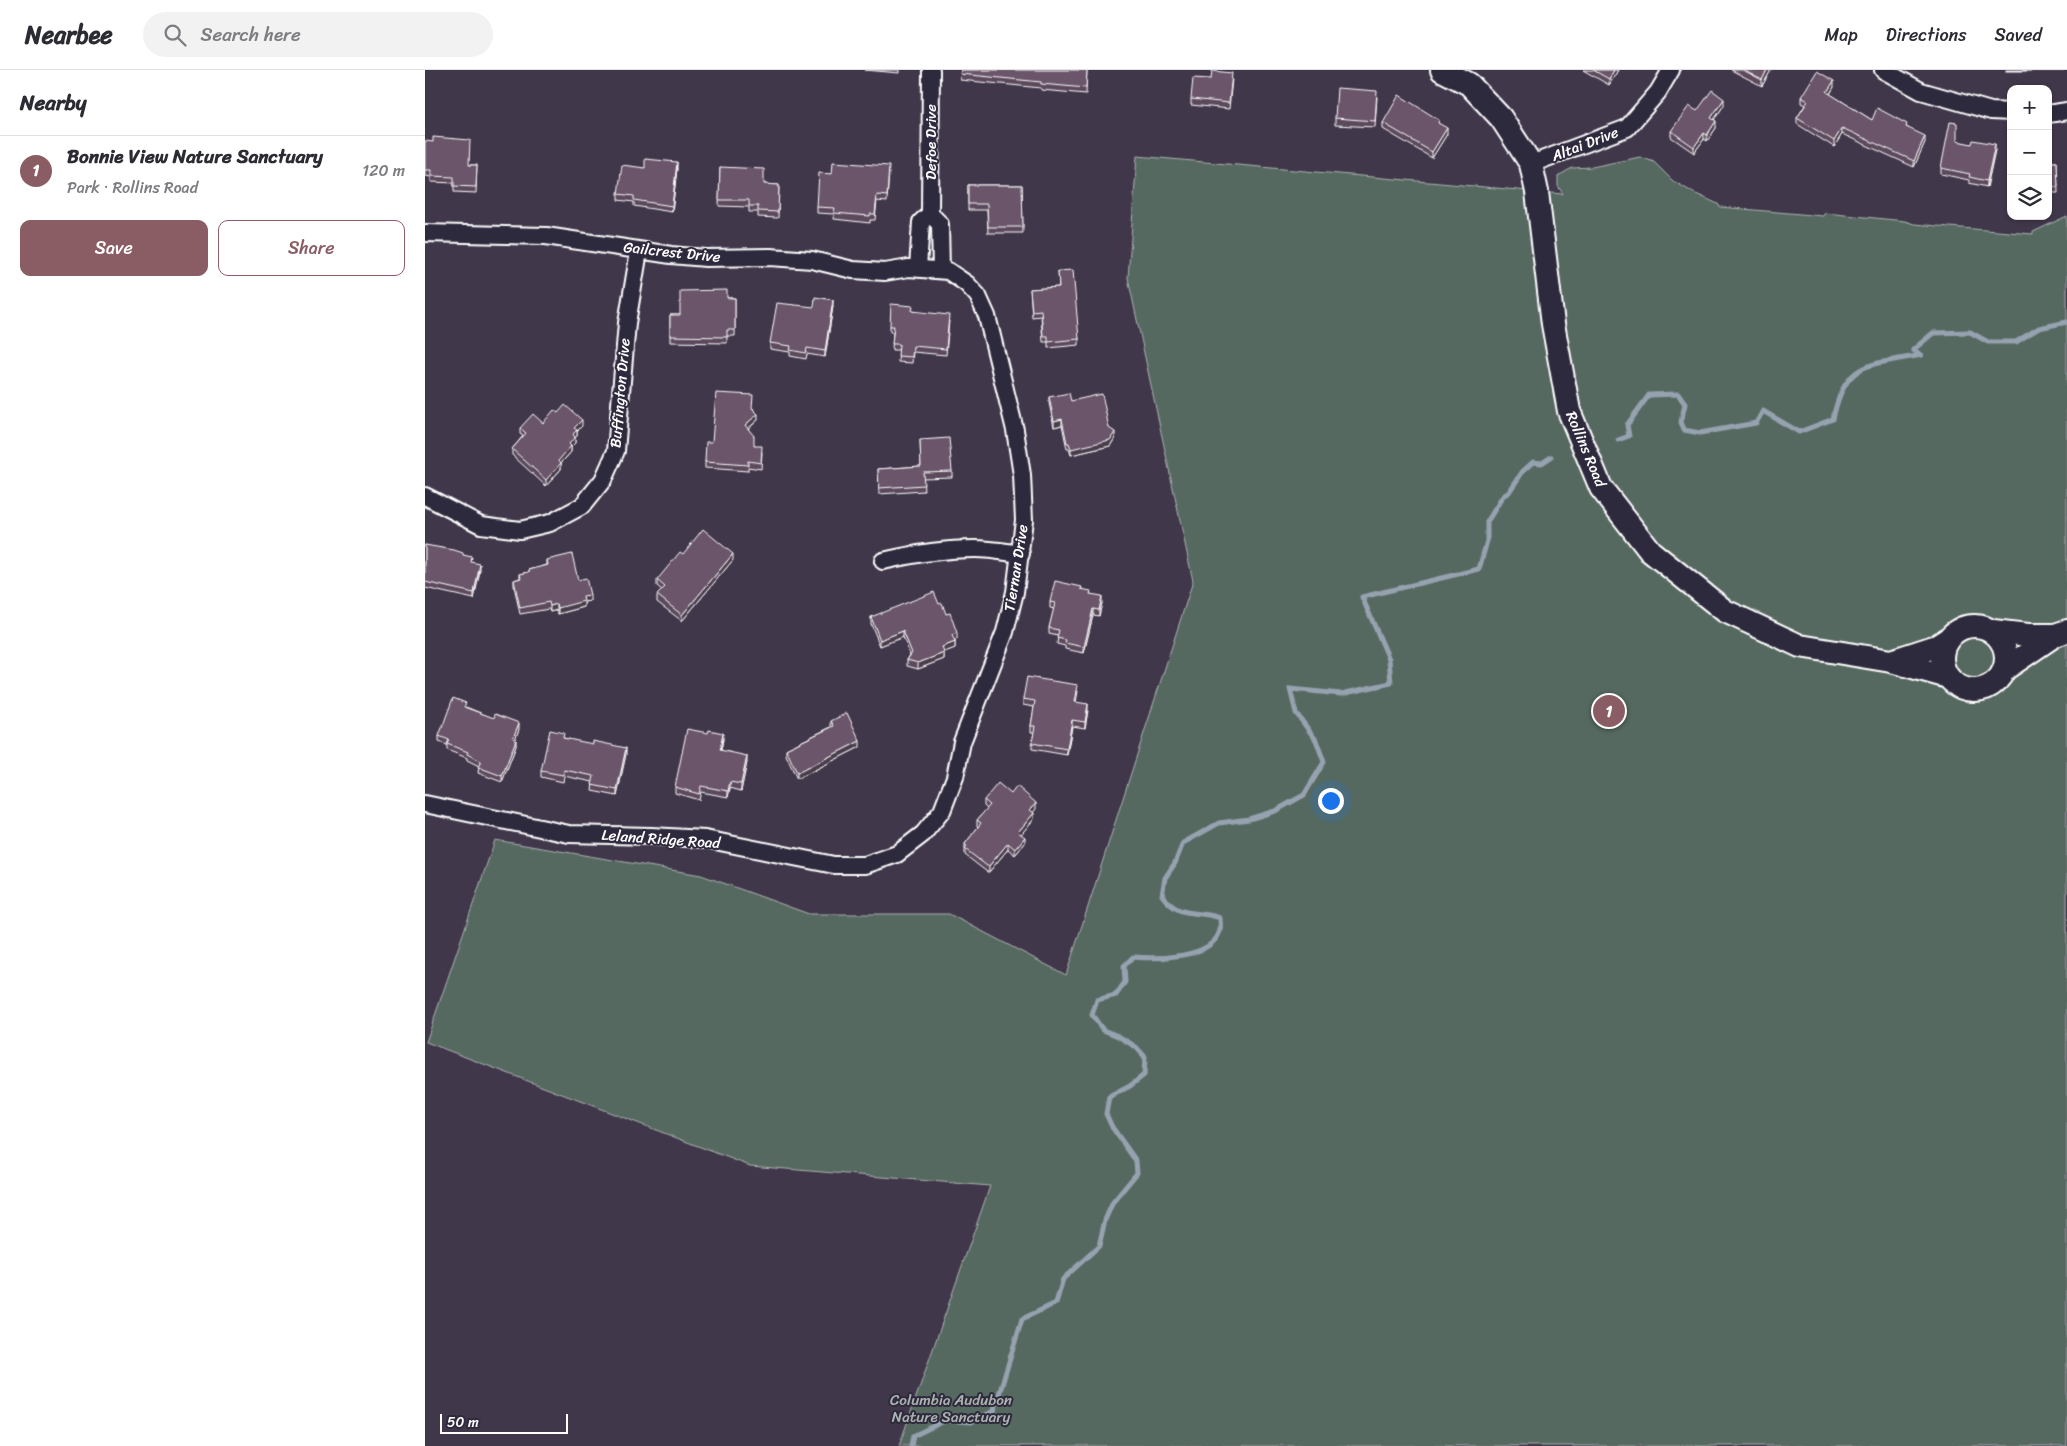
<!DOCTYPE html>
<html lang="en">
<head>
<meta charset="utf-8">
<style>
	:root { --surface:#fff; --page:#f2f2f3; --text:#2b2b33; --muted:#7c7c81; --line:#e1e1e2; --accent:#8a5d65 }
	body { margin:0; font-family:Sriracha,sans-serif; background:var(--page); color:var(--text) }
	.controls { position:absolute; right:15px; top:15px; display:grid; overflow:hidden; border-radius:10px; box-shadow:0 1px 4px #0004 }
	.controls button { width:45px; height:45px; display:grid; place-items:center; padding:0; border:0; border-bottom:1px solid var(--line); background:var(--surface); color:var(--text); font:25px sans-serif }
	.scale { position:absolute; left:15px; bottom:12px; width:128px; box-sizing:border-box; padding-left:5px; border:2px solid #fff; border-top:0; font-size:14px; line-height:18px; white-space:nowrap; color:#fff; -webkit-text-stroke:4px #2f2a3d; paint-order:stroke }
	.you { position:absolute; left:905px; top:730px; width:18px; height:18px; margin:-12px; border:4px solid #fff; border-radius:50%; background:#1a73e8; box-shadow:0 0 0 8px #1a73e833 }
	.badge { display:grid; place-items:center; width:32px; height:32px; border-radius:50%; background:var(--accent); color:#fff; font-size:16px; font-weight:700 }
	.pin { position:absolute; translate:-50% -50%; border:2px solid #fff; box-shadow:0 1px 5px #0006 }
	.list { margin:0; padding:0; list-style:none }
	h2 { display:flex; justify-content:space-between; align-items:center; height:65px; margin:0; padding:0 20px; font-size:21px }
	h2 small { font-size:16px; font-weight:400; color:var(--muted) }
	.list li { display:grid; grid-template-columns:32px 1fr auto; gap:15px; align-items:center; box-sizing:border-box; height:70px; padding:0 20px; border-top:1px solid var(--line) }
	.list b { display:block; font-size:19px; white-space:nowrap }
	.list p { margin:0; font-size:16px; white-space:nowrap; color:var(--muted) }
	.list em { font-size:16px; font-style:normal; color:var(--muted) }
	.actions { display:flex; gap:10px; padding:15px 20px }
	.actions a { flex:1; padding:11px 0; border:1px solid var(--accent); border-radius:10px; text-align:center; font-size:18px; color:var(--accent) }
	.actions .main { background:var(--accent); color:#fff }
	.icon { flex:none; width:28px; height:28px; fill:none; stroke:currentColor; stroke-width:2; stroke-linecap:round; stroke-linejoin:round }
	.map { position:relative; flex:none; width:1642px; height:1376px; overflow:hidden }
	header { display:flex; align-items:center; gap:30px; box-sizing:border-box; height:70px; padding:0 25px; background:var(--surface); border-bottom:1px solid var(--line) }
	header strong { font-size:24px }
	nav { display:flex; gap:28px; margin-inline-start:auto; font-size:18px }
	.search { width:350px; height:45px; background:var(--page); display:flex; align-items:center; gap:12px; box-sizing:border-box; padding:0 18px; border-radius:28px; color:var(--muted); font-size:19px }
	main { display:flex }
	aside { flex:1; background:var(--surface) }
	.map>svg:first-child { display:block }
</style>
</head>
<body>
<header>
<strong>Nearbee</strong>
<div class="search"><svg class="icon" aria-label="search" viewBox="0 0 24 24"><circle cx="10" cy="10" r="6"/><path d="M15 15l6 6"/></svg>Search here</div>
<nav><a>Map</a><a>Directions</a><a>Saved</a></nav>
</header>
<main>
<aside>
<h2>Nearby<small></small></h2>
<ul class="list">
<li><span class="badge">1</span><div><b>Bonnie View Nature Sanctuary</b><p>Park · Rollins Road</p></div><em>120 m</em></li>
</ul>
<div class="actions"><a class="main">Save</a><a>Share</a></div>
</aside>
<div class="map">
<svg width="1642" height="1376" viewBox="0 0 1642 1376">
	<rect width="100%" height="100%" fill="#41374b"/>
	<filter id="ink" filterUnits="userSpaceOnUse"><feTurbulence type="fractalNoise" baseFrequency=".02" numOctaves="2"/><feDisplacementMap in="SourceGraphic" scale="10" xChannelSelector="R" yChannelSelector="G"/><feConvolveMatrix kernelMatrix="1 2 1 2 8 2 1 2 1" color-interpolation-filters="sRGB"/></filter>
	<g filter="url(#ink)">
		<polygon fill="#576961" stroke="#abb4b0" points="712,86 1138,124 1133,116 1133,106 1147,98 1167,97 1215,87 1229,92 1248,111 1269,123 1293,134 1295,137 1398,146 1400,143 1480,151 1489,154 1608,164 1608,162 1642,146 1642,1376 474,1376 565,1116 325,1096 1,972 70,770 276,805 384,844 524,844 641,905 768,511 703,208"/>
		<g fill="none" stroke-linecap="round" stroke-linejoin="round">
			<g stroke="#96a2b0" stroke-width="5">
				<path d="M1193,370L1204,366L1202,355L1224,325L1253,324L1260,334L1256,352L1259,360L1275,363L1331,353L1338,341L1374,362L1408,349C1420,289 1445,296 1496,285L1488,280L1508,263L1545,262L1563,272H1591L1614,258L1642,252"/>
				<path d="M486,1376L488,1366L521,1350L546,1352L569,1341L597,1249L631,1233L638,1209L674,1176L680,1150L688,1132L712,1103L711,1091L687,1057L681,1044L684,1027L705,1016L719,1005L720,987L711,977L693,966L678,960L667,945L672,930L691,925L700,912L699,896L708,887C731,889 788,889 795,860C796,856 795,851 795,848C770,839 755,850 737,825L740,808L750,793L758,773L794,753L824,749L850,741L879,725L899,692L891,670L871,643L865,619L916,624L966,613L964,589L937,527L1054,499L1062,471V452L1078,426L1084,422L1098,401L1108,392L1117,393L1126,387"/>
			</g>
			<g stroke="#fff" stroke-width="20">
				<g id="street">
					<polyline points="506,0 505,144 515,154 516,200"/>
					<polyline points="1458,0 1496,21 1566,41 1586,42"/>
					<polyline points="1623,44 1642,41"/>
					<polyline points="1106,94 1202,58 1233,22 1246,0"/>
					<polyline points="0,163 121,166 246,185 281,188 345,187 387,190 428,200 460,202 484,198 523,201 542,214 553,226 562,246 590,360 597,405 599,450 590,522 580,562 537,672 530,707 517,741 498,764 472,784 440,795 409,795 280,769 226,766 144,764 0,734"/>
					<polyline points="493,198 496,152 505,144"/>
					<polyline points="0,426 56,455 95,460 125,453 157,436 178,410 191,381 202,253 214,181"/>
					<path d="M458,491C488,484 518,479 550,479C565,479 581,482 596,484"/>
				</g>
			</g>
			<g stroke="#fff" stroke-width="26">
				<g id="secondary">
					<polyline points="1017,0 1044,14 1076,48 1106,94 1112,122 1128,254 1144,341 1176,418 1225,481 1300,541 1375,576 1466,591 1523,607"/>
					<circle cx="1549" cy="588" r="32"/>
					<polyline points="1568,561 1603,565 1630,565"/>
					<polyline points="1466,591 1512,576 1523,569"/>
					<polyline points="1580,599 1630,565 1642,561"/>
				</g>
			</g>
			<use href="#street" stroke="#2f2a3d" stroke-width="16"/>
			<use href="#secondary" stroke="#2f2a3d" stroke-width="22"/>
		</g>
		<g fill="#5b495c" stroke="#fff">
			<polygon points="440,0 474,0 474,3"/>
			<polygon points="536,0 662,0 661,24 616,20 616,18 535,10"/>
			<polygon points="1158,0 1193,0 1184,15"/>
			<polygon points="1306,0 1346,0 1337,16"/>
			<rect x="1581" y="0" width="58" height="1"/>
			<polygon points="786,9 807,9 804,39 766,35 766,29"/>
			<polygon points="1409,17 1405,24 1447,50 1482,57 1500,72 1489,97 1417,64 1409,77 1372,54 1372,48 1380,35 1376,33 1376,27"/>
			<polygon points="952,27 950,57 910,55 910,48"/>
			<polygon points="1299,35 1289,50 1291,58 1282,71 1279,69 1269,83 1246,67 1246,61 1272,41"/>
			<polygon points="958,53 1014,54 1022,64 1007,88 958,59"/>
			<polygon points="0,71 44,95 52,95 51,123 29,122 29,113 6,112 6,107 0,106"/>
			<polygon points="1532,71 1570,80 1562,117 1544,113 1544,110 1516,104 1516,98"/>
			<polygon points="1623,92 1632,92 1633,123 1623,123"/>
			<polygon points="295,97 339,114 354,115 353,148 333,147 333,142 324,142 324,137 294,136"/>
			<polygon points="220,98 252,98 247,142 209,136 209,132 193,130 193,124"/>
			<polygon points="464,102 462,132 452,131 450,150 445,150 445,153 409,149 409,144 392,143 392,137 407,104"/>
			<polygon points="543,115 597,115 598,163 563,163 562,140 543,140"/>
			<polygon points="633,201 654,269 654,275 623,278 623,272 618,272 616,246 607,247 605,219 634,217"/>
			<polygon points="302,228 310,228 310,266 302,266 302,273 245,272 245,245 255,245"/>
			<polygon points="408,236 400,287 382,284 381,289 365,286 365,282 345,279 345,273 389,237"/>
			<polygon points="488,241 524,251 521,285 488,282 487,293 473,292 474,280 467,280 468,262 465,262 465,256"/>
			<polygon points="624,327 646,331 684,358 690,368 685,376 646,385 644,379 642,379 637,355 629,357 624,333"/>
			<polygon points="328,338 333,350 323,359 329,376 337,382 336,399 323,397 323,401 280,398 280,392 287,372"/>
			<polygon points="118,353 157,356 152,361 152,366 150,368 150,373 146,377 146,382 136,393 136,399 121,416 87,385 87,379 98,366 95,364 95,358"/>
			<polygon points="495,370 527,401 527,407 498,408 499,421 454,424 453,399 496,396"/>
			<polygon points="0,475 38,485 55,500 49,529 0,518"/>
			<polygon points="258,484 308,490 257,551 232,532 232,525 237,520 232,516 232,510"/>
			<polygon points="122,490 153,510 165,531 159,532 159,537 133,544 132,540 125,542 124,539 95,544 89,516 89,510 95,508 95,504 104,502 104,500 122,495"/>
			<polygon points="657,519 666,524 677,533 674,546 668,545 659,583 640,579 640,576 632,574 633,566 624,564 624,558 629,539 625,538 625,532"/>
			<polygon points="514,534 532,569 530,570 530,578 519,582 519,589 493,599 482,596 482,590 485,585 478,567 455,576 446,554 446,547"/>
			<polygon points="653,621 651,633 663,640 660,658 647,656 642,685 607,679 607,673 609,662 606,662 606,656 609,637 598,635 598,629"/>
			<polygon points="41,637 94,659 90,669 91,676 77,712 53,703 54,696 42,690 42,688 22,680 22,675 14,672 14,666"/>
			<polygon points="406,651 435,677 372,709 361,685 361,679 406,657"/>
			<polygon points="139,668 201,684 192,726 167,721 168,712 139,706 138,712 116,707 116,701"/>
			<polygon points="298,669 296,680 322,692 316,721 305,718 303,727 276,722 274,730 250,723 250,717"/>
			<polygon points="586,724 611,739 608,742 609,749 596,764 600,773 590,785 583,779 564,802 562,802 540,785 540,774 553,757 552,756 552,750 562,739 559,736 559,730"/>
		</g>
		<g fill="#4a3c4b" stroke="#fff">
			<polygon points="1189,0 1193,0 1184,15 1184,9"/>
			<polygon points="1342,0 1346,0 1337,16 1337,10"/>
			<polygon points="1409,11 1409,17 1402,28 1402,22"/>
			<polygon points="1299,29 1299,35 1286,54 1286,48"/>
			<polygon points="1291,51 1291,58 1282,71 1282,65"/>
			<polygon points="1022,58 1022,64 1007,88 1007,82"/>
			<polygon points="1417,58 1417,64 1409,77 1409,71"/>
			<polygon points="1279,63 1279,69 1269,83 1269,77"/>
			<polygon points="1500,66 1500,72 1489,97 1489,91"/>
			<polygon points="1570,74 1570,80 1562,117 1562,111"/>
			<polygon points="252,92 252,98 247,142 247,136"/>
			<polygon points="408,230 408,236 400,287 400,281"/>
			<polygon points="333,344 333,350 320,361 320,355"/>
			<polygon points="637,349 637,355 629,357 629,351"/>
			<polygon points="157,350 157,356 152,361 152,366 150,368 150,373 146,377 146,382 136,393 136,399 121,416 121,410 144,374 149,358"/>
			<polygon points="690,362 690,368 685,376 646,385 646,379"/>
			<polygon points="308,484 308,490 257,551 257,545"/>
			<polygon points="55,494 55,500 49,529 49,523"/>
			<polygon points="165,525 165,531 159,532 159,537 133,544 133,538 158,526"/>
			<polygon points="677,526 677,533 674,546 674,540"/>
			<polygon points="132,534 132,540 125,542 125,536"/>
			<polygon points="668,539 668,545 659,583 659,577"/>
			<polygon points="478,561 478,567 455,576 455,570"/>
			<polygon points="532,563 532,569 527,571 527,565"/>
			<polygon points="530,572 530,578 517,583 517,577"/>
			<polygon points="519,583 519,589 493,599 493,593"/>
			<polygon points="663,634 663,640 660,658 660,652"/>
			<polygon points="647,650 647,656 642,685 642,679"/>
			<polygon points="94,653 94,659 88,675 88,668"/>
			<polygon points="298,663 298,669 295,686 295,680"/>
			<polygon points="91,670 91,676 77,712 77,706"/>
			<polygon points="435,671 435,677 372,709 372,703"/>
			<polygon points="201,678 201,684 192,726 192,720"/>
			<polygon points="322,686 322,692 316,721 316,714"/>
			<polygon points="305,712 305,718 303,727 303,721"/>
			<polygon points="611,733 611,739 605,746 605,740"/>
			<polygon points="609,743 609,749 593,768 593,762"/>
			<polygon points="600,767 600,773 590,785 590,779"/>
			<polygon points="583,773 583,779 564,802 564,796"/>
		</g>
		<g fill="#6a556b" stroke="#fff">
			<polygon points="536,0 662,0 661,18 616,14 616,12 535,4"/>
			<polygon points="1168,0 1189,0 1184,9"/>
			<polygon points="1318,0 1342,0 1337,10"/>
			<polygon points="787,1 807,3 804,33 766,29 768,8 786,9"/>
			<polygon points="1392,1 1409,11 1402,22 1447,50 1452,38 1482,54 1481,57 1500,66 1489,91 1417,58 1409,71 1372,48 1383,31 1376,27"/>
			<polygon points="912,18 952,21 950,51 910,48"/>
			<polygon points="1287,20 1299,29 1286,48 1291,51 1282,65 1279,63 1269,77 1246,61 1264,36 1272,41"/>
			<polygon points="974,25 1014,50 1013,53 1022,58 1007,82 958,53"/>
			<polygon points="1525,52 1532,53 1532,71 1547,74 1548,70 1570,74 1562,111 1544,107 1545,104 1516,98"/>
			<polygon points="8,67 45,70 44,95 52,95 51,117 29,116 29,107 6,106 6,100 0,100 0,71 8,72"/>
			<polygon points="1585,77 1586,77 1586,106"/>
			<polygon points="220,89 252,92 247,136 209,130 209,126 193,124 197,95 220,98"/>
			<polygon points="408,92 464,96 462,126 452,125 450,144 445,144 445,146 409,143 410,138 392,137 394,103 407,104"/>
			<polygon points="1623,92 1632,92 1633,117 1623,117"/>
			<polygon points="295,97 339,99 339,114 354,115 353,142 333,141 333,136 324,136 324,130 294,130"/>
			<polygon points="543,115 597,115 598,157 563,157 562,134 543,134"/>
			<polygon points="648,200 654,269 623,272 623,266 618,266 616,240 607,241 605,219 634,217 633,201"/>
			<polygon points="302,220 302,228 310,228 310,260 302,260 302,267 245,266 245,245 255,245 255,221"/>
			<polygon points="390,227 408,230 400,281 382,278 381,283 365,280 366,276 345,273 352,233 389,237"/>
			<polygon points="466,234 488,236 487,241 524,245 521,279 488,276 487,287 473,286 474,274 467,274 469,256 465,256"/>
			<polygon points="291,323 328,325 327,338 333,344 320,355 329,366 329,376 337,376 336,393 323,391 323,395 280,392 281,372 287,372"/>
			<polygon points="644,323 646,331 677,324 684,358 690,362 685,370 646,379 644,373 642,373 637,349 629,351 624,327"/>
			<polygon points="140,335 157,350 149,358 152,360 148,364 150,367 144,374 146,376 134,390 136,393 121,410 87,379 101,363 95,358 108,344 118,353 129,340 133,343"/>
			<polygon points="524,368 527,401 498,402 499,415 454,418 453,399 496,396 495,370"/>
			<polygon points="278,459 308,484 257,545 232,525 240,517 232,510 255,482 258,484"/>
			<polygon points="0,475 29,480 38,483 38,485 47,487 46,492 55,494 49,523 0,512"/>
			<polygon points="147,484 153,510 161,508 165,525 158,526 159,531 133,538 132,534 125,536 124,532 95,538 89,510 96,508 95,504 104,502 104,500 123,495 122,490"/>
			<polygon points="630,511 657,517 656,519 666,521 665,524 677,526 674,540 668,539 659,577 640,573 641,570 632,568 634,560 624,558 630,533 625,532"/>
			<polygon points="509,522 514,534 517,533 521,544 525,543 532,563 527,565 530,572 517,577 519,583 493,593 482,590 487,583 478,561 455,570 446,547"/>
			<polygon points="602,607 653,615 650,632 663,634 660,652 647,650 642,679 607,673 610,656 606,656 610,631 598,629"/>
			<polygon points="28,628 41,633 39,637 69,648 70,644 94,653 88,668 91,670 77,706 53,697 56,691 42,684 43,682 22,674 24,670 14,666"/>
			<polygon points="422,643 435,671 372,703 361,679 409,656 406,651"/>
			<polygon points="262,659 283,663 284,660 298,663 295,680 322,686 316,714 305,712 303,721 276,716 274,724 250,717"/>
			<polygon points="125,660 139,663 138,668 168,674 168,671 201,678 192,720 167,715 169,706 139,700 138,705 116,701"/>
			<polygon points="573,713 586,724 592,716 611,733 605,740 609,743 593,762 600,767 590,779 583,773 564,796 562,796 540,779 542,777 540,774 556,753 552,750 565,735 559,730"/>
		</g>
	</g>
	<g text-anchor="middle" stroke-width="4" stroke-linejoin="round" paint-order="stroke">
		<g font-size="15" fill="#fff" stroke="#2f2a3d">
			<text transform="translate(506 72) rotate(-90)" y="5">Defoe Drive</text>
			<text transform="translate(1160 74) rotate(-21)" y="5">Altai Drive</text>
			<text transform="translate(247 182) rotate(6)" y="5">Gailcrest Drive</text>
			<text transform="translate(195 323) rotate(-85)" y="5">Buffington Drive</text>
			<text transform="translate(1161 379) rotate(67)" y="5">Rollins Road</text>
			<text transform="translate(591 498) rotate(-81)" y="5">Tiernan Drive</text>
			<text transform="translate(236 769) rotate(4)" y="5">Leland Ridge Road</text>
		</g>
		<g font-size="15" fill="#abb4b0" stroke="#2f2a3d">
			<text x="526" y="1335">Columbia Audubon<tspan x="526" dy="17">Nature Sanctuary</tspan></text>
		</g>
	</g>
</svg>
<div class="controls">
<button>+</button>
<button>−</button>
<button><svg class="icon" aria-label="layers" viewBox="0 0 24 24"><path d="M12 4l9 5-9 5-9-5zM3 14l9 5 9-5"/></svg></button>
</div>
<div class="scale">50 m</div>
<div class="you"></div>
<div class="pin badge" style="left:1184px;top:641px">1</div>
</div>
</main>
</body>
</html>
